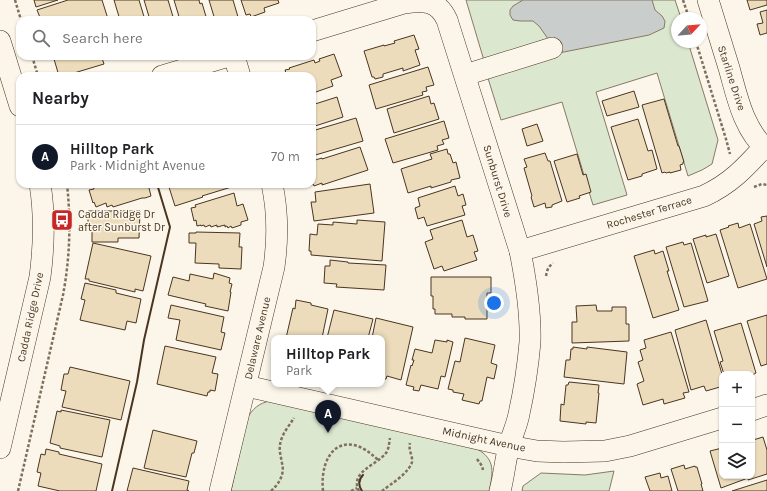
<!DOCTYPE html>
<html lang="en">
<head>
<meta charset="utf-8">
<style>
	:root { --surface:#fff; --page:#f6f6f6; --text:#202124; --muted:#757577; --line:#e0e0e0; --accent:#111827 }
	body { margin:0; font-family:Karla,sans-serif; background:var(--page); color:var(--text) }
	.controls { position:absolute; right:12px; bottom:12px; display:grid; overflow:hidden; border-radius:8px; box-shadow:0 1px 3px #0004 }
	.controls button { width:36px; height:36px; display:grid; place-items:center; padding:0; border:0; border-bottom:1px solid var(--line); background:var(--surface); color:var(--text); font:20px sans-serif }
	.compass { position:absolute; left:671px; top:12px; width:36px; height:36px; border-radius:50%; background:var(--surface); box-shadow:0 1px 3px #0004; rotate:64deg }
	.you { position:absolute; left:494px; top:303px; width:14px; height:14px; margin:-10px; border:3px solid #fff; border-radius:50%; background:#1a73e8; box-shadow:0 0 0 6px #1a73e833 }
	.badge { display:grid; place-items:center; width:26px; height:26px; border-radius:50%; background:var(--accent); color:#fff; font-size:13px; font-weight:700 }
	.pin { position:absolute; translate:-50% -33px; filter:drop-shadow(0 1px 2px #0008) }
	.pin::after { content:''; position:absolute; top:21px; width:14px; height:12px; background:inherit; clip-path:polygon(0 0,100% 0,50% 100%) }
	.popup { position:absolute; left:271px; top:335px; width:114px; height:52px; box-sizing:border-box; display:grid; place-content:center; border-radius:8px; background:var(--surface); filter:drop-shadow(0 1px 3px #0005); font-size:13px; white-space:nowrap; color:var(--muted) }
	.popup b { font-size:15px; color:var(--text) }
	.popup::after { content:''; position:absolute; left:50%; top:100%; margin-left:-8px; border:8px solid transparent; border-top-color:var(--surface) }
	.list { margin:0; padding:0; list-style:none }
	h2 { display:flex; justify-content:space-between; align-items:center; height:52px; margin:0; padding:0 16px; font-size:17px }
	h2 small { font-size:13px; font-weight:400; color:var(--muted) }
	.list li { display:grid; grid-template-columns:26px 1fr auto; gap:12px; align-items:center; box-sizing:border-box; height:64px; padding:0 16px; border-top:1px solid var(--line) }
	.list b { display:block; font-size:15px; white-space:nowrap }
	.list p { margin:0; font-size:13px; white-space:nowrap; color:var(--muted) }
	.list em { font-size:13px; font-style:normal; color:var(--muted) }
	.icon { flex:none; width:22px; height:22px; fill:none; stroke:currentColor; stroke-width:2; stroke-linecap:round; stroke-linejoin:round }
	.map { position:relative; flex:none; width:767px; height:491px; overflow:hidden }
	.search { position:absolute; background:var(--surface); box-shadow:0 1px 3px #0004; left:16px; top:16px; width:300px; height:44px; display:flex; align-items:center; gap:10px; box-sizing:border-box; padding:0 14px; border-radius:12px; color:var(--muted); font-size:15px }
	.panel { position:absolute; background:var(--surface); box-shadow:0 1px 3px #0004; left:16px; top:72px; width:300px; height:116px; border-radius:12px }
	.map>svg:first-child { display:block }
</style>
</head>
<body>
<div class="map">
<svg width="767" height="491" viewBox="0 0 767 491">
	<rect width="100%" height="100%" fill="#fbf6e9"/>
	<g fill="#dce7d0" stroke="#887966">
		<polygon points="466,0 675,0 681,18 677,18 677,42 688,42 718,140 712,164 702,170 688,176 657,73 596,92 627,195 593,205 562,102 501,120 487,75 488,74"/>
		<path d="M270,401L473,447C495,457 494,470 489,491H231L247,419C252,409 259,403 270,401Z"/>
		<polygon points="614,471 609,491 522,491 523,486 541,473 585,475"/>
	</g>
	<polygon fill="#c9cecd" stroke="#887966" points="523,0 652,0 655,10 662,16 665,21 664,28 649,35 554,54 551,43 539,26 533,21 520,21 513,20 510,15 510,10 513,6"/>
	<g fill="#ecdcbc" stroke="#4a3520">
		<polygon points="34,0 58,0 36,7"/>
		<polygon points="68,0 102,0 108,19 105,20 41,20 37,10"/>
		<polygon points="114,0 139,0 145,20 120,20"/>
		<polygon points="144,0 168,0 174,20 150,20"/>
		<polygon points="174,0 199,0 200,4 202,3 207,20 180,20"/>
		<polygon points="209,0 233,0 238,17 227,20 215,20"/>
		<polygon points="241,0 278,0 279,3 264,8 265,12 251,17 250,14 246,15"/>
		<polygon points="747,0 767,0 767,5 750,10"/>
		<polygon points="767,10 767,33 760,35 757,24 763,23 760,12"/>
		<polygon points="414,35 419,49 415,50 420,65 403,71 403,68 383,74 383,77 375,79 374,77 372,77 364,51 384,45 384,46 395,43 394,41"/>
		<polygon points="334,54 342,76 331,80 333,86 313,93 315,98 312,99 312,76 287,76 285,70 290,69 289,68 314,60 315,63 320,61 319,59"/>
		<polygon points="58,56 109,56 102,58 104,64 64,76 59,76 54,59 58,58"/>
		<polygon points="428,67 434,85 426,87 427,91 422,92 423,95 376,109 369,85"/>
		<polygon points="634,91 639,107 607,116 602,101"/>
		<polygon points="429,96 431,104 434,103 439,119 394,133 387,109"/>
		<polygon points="337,97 343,117 312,127 312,105"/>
		<polygon points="664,99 678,146 679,146 684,162 683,162 683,164 680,165 681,170 670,173 670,172 666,173 665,172 662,173 642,105"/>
		<polygon points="356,118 363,141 312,156 312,131"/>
		<polygon points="638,119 648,151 652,150 657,169 642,174 642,176 628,180 611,127"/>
		<polygon points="444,121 449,138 442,140 444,144 437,146 438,150 393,163 385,139"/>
		<polygon points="537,124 543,141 527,146 522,129"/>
		<polygon points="360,147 368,170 322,185 322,183 314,186 313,184 309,186 308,184 312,184 312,161 322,158 322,159"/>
		<polygon points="447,149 448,154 450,154 453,163 456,162 460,178 451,180 451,182 431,188 431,186 408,193 401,169 432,159 430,154"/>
		<polygon points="545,153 548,161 550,161 562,201 552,205 552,207 546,208 545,203 534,207 531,197 532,196 524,168 527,167 524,159"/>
		<polygon points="577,154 583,175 586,174 591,192 579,196 580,198 567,202 554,161"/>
		<polygon points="92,184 148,184 151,196 145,198 142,198 113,207 112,205 107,207 106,203 96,207 94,202 93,203 89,190 94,189"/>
		<polygon points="168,184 238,184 238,185 202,196 203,197 175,206"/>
		<polygon points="370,184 374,213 314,221 311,202 316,202 315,192"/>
		<polygon points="455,186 458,196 463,194 466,205 462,206 465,215 427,226 424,217 418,219 415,208 420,206 418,198"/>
		<polygon points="234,193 237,206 243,204 248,220 241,222 241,225 232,228 231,226 228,228 227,226 225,227 225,225 217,227 217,225 211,227 210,225 205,227 204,225 201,226 201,225 197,226 196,220 194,221 191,208 196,207 195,205"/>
		<polygon points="88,211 140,211 139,238 118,238 118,242 92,242 92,227 88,227"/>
		<polygon points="767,216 767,267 754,224 762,221 761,217"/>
		<polygon points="357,220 385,222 382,261 311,255 311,251 309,251 310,234 317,235 318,224 333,225 333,222 357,224"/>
		<polygon points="462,220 467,237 473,235 478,251 474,252 477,260 444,271 442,266 434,269 425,242 433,239 430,230"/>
		<polygon points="738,223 739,228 750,224 767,279 738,288 720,230 729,227 728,226"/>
		<polygon points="196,232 240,233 239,247 242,247 241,269 219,268 219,264 195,263 196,243 189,243 189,233 196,233"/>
		<polygon points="716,234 729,276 707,283 693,239 706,235 706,237"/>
		<polygon points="683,242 684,245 691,243 708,301 684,307 666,247"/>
		<polygon points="93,243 151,256 143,291 135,289 135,292 89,281 89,279 85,279"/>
		<polygon points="654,250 655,254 663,251 669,271 667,271 679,310 653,318 634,256"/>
		<polygon points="330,260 348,262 348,263 386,265 384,290 336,287 337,284 324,283 325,266 330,266"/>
		<polygon points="214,273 230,278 229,283 232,284 230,292 231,292 228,311 205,306 206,304 168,295 173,277 189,281 190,274 213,279"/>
		<polygon points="431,277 491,277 491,293 487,293 487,319 465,319 465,317 452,317 452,314 435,314 435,309 433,309 433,296 431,296"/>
		<polygon points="85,283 116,290 116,293 141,299 136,323 127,321 125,330 80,320 85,300 81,299"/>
		<polygon points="296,300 311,303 311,305 328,309 322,338 286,338 293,308 295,309"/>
		<polygon points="171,305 224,317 221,332 225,333 221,350 176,340 180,320 168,318"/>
		<polygon points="596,305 597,311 612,311 612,307 626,307 626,324 629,324 629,341 572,343 572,322 577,322 576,306"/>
		<polygon points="334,310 373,319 368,338 327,338"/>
		<polygon points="767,315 767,364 761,366 747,321"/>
		<polygon points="376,318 413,327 401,380 387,376 386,379 382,379 382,338 372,338"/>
		<polygon points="706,320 722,374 722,384 720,385 720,387 706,391 704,386 691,390 675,330"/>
		<polygon points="741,323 756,373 752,375 724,374 720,362 723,361 714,331"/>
		<polygon points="671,332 689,392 683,393 685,398 664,404 663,399 643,405 637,384 644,381 638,362 643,360 640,350 646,348 644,340"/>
		<polygon points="465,338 495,345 491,363 497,365 494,379 487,377 482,401 480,401 479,404 462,400 464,394 453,392 453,390 448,389 455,361 460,362"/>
		<polygon points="435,340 447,342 447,340 453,342 445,377 441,376 438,389 421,385 419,391 413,390 414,387 406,385 411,365 412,366 414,360 412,360 415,349 432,353"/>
		<polygon points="165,346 216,357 212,373 218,374 215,391 210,390 210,392 208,392 207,396 157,384"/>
		<polygon points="573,347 587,349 587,347 627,352 624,384 564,377 566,360 570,360 571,349 573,349"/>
		<polygon points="70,367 130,381 121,420 62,407 66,391 61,390 64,374 68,374"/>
		<polygon points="569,382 599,385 598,393 599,393 596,423 586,422 586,424 560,421 561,404 564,405 566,385 568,385"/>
		<polygon points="61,410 110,420 102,457 60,448 60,446 50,443 57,411 61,412"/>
		<polygon points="153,430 197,441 194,453 192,453 186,477 144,468"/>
		<polygon points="763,437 767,450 767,474 748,480 748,478 721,488 710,451 722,448 722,476 752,476 752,439 753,440"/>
		<polygon points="46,449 59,452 59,454 102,464 96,491 60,491 38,486 41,473 37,472 41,454 45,455"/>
		<polygon points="684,465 685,469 695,466 695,467 697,467 702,484 701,484 703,491 678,491 671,469"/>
		<polygon points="133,468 189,481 187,490 189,491 127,491"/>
		<polygon points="660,473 661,478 668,476 672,491 650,491 645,477"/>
		<polygon points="767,480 767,491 732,491"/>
	</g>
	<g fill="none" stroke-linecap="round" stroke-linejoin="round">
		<g stroke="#4a3520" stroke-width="22">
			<g id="minor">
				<path d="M708,0C715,23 722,45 729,68C737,96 743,129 767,150"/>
				<path d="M312,31L404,3C424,0 438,0 447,20L520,251C526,281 531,311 530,342C528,366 524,391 519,414C517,425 512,435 509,446C505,461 504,476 500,491"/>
				<polyline points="0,41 20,106"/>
				<polyline points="234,56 240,76"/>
				<polyline points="465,75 552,48"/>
				<polyline points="162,76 229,56"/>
				<path d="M520,251L704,196C730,184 745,168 764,147"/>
				<polyline points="246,386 509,446 537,451 563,452 605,451 630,446 722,418"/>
				<polyline points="752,410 767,405"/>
				<path d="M0,448L40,277C44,246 45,215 40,184"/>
				<path d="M220,491L274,267C278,239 278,212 272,184"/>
			</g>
		</g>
		<g stroke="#7f6f5c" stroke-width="2.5" stroke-dasharray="3 2" stroke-linecap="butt">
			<polyline points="15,0 21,20"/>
			<polyline points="683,0 689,18"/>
			<polyline points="696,42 726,139 730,154"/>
			<polyline points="32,56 38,76"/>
			<polyline points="754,187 762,184 767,185"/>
			<path d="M546,276C547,270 548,267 553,263"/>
			<polyline points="477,459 482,466 483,470"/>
			<path d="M18,491L63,295C70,258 71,221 67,184"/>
			<path d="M271,491C279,484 285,474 282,463C281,457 279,451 280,445C281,435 289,426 294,418"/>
			<path d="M323,491C319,451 345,427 378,460"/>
			<polyline points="351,491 357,488"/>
			<path d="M359,491C349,472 377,465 386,453C389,449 389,443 390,438"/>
			<path d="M382,491C391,484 409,473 412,462C413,456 408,450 410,443"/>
		</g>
		<use href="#minor" stroke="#fbf6e9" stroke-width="21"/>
		<g stroke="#4a3520" stroke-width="2">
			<polyline points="112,491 137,382 144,340 170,227 157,184"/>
			<path d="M362,491C358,485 358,480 363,475"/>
		</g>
	</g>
	<defs>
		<g id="bus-square" transform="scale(1.15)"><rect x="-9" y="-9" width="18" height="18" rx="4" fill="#c62828" stroke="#fbf6e9"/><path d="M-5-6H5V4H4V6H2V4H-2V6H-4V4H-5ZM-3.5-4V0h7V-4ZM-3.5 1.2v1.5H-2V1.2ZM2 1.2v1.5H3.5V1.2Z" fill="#fff"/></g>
	</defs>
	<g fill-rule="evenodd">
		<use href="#bus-square" x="62" y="220"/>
	</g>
	<g text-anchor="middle" stroke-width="3" stroke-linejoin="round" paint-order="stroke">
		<g font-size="11" fill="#4a3520" stroke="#fbf6e9">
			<text transform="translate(732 78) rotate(72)" y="4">Starline Drive</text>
			<text transform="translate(498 181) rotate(73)" y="4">Sunburst Drive</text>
			<text transform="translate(649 212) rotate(-17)" y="4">Rochester Terrace</text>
			<text transform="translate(30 317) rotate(-78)" y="4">Cadda Ridge Drive</text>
			<text transform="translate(257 338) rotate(-77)" y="4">Delaware Avenue</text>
			<text transform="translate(484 439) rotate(12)" y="4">Midnight Avenue</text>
		</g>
		<g font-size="11" fill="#4a3520" stroke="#fbf6e9" text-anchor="start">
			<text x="78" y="218">Cadda Ridge Dr<tspan x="78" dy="13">after Sunburst Dr</tspan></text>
		</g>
	</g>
</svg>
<div class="controls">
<button>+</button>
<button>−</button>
<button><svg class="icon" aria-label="layers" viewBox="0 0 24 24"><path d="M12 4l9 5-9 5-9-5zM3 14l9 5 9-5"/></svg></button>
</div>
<svg class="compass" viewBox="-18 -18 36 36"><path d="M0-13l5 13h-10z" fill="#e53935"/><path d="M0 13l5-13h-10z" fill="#757577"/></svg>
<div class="you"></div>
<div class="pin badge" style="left:328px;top:433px">A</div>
<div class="popup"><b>Hilltop Park</b>Park</div>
<div class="search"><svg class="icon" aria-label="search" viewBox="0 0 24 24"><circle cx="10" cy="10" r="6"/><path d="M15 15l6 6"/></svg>Search here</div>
<section class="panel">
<h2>Nearby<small></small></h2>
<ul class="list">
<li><span class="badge">A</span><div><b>Hilltop Park</b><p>Park · Midnight Avenue</p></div><em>70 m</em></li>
</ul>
</section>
</div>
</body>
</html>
